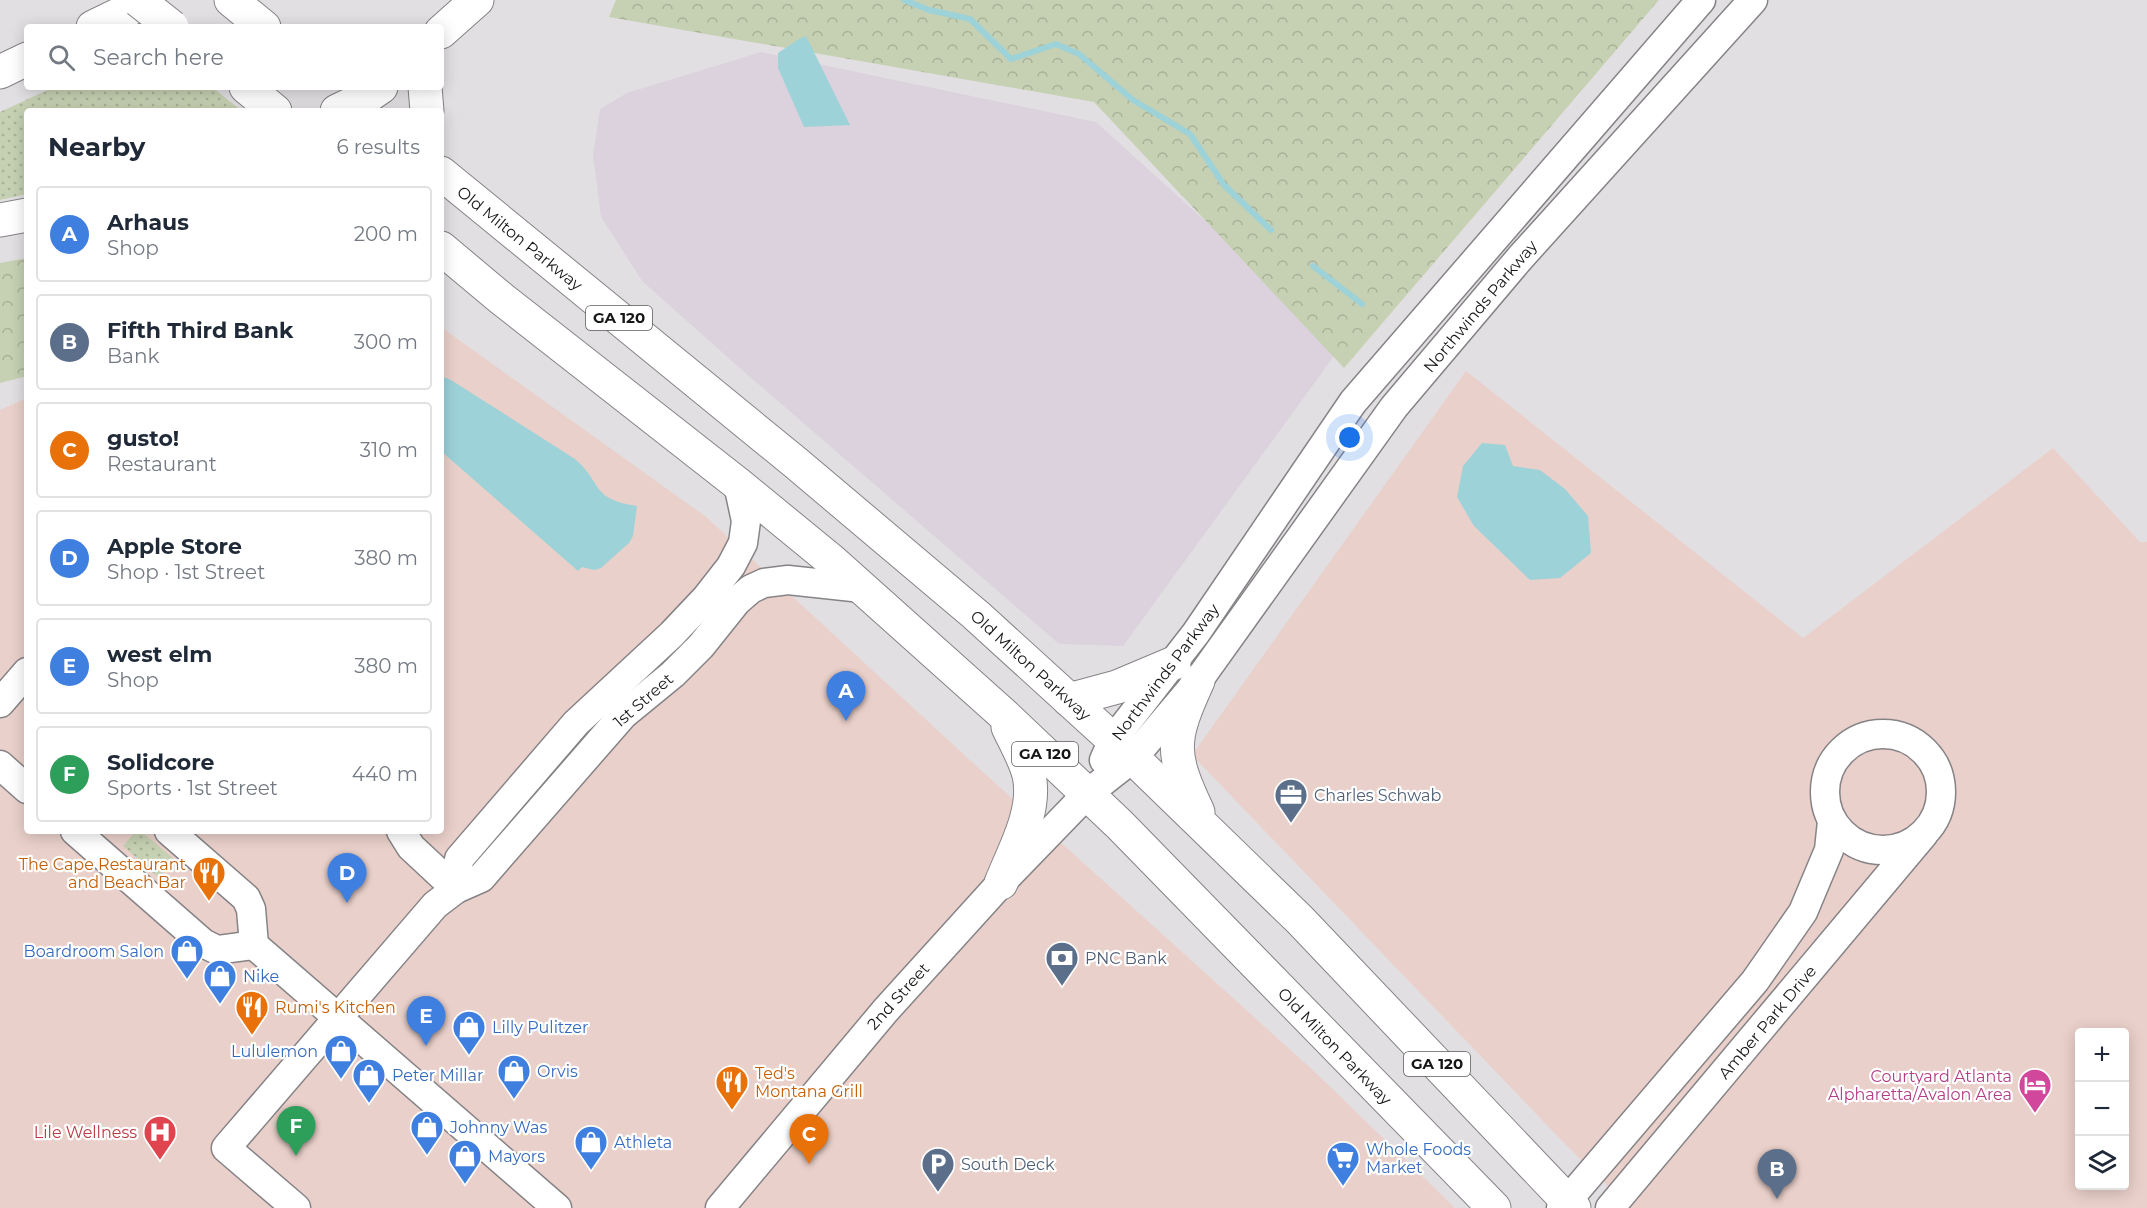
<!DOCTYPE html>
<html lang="en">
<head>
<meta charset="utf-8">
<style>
	:root { --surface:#fff; --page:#f2f2f3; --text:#1f2937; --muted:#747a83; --line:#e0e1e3; --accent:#30756b }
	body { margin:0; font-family:Montserrat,sans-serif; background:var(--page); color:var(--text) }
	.controls { position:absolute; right:18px; bottom:18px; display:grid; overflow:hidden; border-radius:6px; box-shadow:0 3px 15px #0003 }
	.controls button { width:54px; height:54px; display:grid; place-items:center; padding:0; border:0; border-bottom:2px solid var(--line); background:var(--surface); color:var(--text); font:30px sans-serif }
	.you { position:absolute; left:1350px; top:438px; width:21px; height:21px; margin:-15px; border:4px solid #fff; border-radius:50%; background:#1a73e8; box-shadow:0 0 0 9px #1a73e833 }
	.badge { display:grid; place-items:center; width:39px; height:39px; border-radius:50%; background:var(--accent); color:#fff; font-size:20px; font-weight:700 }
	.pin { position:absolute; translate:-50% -50px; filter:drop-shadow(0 2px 3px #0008) }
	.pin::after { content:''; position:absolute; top:32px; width:21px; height:18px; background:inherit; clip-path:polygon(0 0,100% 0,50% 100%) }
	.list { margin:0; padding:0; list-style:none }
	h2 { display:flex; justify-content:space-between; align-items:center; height:78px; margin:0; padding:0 24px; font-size:26px }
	h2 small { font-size:20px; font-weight:400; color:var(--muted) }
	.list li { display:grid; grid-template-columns:39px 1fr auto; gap:18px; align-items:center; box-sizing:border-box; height:96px; margin:0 12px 12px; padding:0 12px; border:2px solid var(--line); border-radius:6px }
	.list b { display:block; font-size:22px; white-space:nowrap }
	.list p { margin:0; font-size:20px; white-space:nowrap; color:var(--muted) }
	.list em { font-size:20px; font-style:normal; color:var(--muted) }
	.icon { flex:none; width:33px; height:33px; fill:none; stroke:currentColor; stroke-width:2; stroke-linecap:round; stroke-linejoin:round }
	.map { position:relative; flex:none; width:2147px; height:1208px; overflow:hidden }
	.search { position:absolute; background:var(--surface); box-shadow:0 3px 15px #0003; left:24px; top:24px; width:420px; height:66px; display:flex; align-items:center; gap:15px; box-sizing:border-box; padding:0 21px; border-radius:6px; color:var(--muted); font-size:22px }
	.panel { position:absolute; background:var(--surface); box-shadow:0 3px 15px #0003; left:24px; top:108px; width:420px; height:726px; border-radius:6px }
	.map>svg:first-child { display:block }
</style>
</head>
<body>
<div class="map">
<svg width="2147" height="1208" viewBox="0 0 2147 1208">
	<defs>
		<pattern id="grass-dots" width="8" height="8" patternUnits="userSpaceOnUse" patternTransform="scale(1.5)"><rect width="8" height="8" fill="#c6d0b2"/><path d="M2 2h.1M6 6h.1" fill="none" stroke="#a9b298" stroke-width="1.8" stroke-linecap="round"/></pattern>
		<pattern id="forest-crowns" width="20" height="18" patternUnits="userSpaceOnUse" patternTransform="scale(1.5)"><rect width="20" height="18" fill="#c6d0b2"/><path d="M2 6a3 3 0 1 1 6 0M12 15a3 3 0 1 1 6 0" fill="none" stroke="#a9b298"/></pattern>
	</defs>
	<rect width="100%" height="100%" fill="#e2dfe3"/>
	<g fill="#ead0ca" fill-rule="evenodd">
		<polygon points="441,327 705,516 984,773 1316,1073 1455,1208 0,1208 0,410 27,398 27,831 441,831"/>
		<path d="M1466,371L1803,638L2053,448L2140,542H2147V1208H1630L1565,1144L1192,755ZM2080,1032H2124V1186H2080Z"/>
	</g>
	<polygon fill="#dbd2dd" points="761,52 1096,122 1342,345 1123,646 1059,644 742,370 642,281 601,217 593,155 600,109 627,93"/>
	<g fill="url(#grass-dots)">
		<polygon points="54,87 212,87 242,111 27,111 27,194 0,200 0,112"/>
		<polygon points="136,831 141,831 175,860 159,878 123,846"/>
	</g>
	<g fill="url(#forest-crowns)">
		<polygon points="616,0 1659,0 1344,368 1094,102 609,17"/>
		<polygon points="27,258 27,376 0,383 0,263"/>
	</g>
	<g fill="#9dd2d9">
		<polygon points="806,36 850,125 804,127 778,68 778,53 799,39"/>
		<path d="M441,376L451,380L575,459C603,483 590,499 637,506L633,536L629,543L601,568L594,570L582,567L578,571L441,451Z"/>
		<polygon points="1482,443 1505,445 1513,466 1540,470 1565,489 1588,516 1591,553 1560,578 1530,580 1474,526 1457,497 1463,466"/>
	</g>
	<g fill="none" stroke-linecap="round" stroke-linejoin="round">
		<g stroke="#9dd2d9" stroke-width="6">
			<polyline points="904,0 929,10 970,19 1011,59 1056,44 1079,54 1133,100 1190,134 1224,185 1271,230"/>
			<polyline points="1313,266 1362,304"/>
		</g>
		<g stroke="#868387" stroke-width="31">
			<g id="minor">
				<polyline points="0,703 27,672"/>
				<circle cx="1883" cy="792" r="58"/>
				<polyline points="1104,760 1113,740 1196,633 1353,402 1701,0"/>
				<polyline points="0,765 27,789"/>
				<polyline points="75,831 203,943 217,950 254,945"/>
				<polyline points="169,831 246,898 251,909 254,945 557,1208"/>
				<polyline points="401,831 411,847 456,889"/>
				<polyline points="456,889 459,859 576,723 672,634 706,598 731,566 743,543 746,521 738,484"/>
				<polyline points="296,1208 226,1148 435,905 456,889 481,878 623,715 673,674 701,646 737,601 751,589 764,583 788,580 862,588"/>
				<polyline points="720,1208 885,1011 1001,883 1087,794 1133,758 1198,681 1394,407 1520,258 1753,0"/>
				<polyline points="1561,1208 1755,981 1803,912 1829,850 1832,821"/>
				<polyline points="1610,1208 1923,835"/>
			</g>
		</g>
		<g stroke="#868387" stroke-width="35">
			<g id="highway">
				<polyline points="231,0 264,27"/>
				<polyline points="93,27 149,0"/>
				<polyline points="441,32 477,0"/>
				<polyline points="0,72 27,59"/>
				<polyline points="246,87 275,111"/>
				<polyline points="425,87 427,111"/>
				<polyline points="337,111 368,96 381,87"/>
				<polyline points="441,173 796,463 976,615 1133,758 1300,920 1574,1208"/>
				<polyline points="0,220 27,215"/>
				<polyline points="441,248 502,299 738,484 832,561 1003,714 1120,825 1494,1208"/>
				<path d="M1198,681C1171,740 1170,753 1198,812"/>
				<polyline points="1069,700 1117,687 1174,663"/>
				<path d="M1001,883C1014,850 1037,811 1029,775C1025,759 1015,742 1008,727"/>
			</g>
		</g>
		<use href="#minor" stroke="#fff" stroke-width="28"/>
		<use href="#highway" stroke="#fff" stroke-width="33"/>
		<g stroke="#868387" stroke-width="35" stroke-linecap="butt">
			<polyline id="highway-bridge" points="138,0 172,27"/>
		</g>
		<use href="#highway-bridge" stroke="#fff" stroke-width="33"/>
	</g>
	<defs>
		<g id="office-pin" transform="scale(1.725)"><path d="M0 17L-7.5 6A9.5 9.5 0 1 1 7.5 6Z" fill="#5c6f8a" stroke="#fff"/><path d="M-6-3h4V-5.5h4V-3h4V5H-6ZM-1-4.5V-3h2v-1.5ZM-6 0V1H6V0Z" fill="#fff"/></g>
		<g id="restaurant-pin" transform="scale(1.725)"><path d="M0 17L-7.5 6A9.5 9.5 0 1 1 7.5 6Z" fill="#e8710a" stroke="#fff"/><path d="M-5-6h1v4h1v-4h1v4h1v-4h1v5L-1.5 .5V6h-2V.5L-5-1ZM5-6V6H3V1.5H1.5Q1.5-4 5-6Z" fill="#fff"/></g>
		<g id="shop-pin" transform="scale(1.725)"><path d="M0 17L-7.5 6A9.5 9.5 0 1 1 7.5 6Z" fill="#3f7fe0" stroke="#fff"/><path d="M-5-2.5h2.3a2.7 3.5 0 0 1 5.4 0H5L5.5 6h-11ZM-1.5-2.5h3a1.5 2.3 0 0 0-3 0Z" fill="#fff"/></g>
		<g id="bank-pin" transform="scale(1.725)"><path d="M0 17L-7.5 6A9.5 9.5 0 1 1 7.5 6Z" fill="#5c6f8a" stroke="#fff"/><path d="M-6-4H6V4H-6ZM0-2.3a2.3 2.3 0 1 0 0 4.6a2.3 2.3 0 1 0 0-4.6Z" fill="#fff"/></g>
		<g id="hotel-pin" transform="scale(1.725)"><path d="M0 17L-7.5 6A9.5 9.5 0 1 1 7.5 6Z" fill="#d1479c" stroke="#fff"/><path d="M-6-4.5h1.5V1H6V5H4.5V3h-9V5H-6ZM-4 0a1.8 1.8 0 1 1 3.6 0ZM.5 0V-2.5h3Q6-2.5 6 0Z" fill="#fff"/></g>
		<g id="hospital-pin" transform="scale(1.725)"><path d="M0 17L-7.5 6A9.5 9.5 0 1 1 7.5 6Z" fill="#e0444e" stroke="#fff"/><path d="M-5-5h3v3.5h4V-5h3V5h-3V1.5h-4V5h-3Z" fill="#fff"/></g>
		<g id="supermarket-pin" transform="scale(1.725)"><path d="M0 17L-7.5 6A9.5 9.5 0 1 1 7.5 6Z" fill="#3f7fe0" stroke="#fff"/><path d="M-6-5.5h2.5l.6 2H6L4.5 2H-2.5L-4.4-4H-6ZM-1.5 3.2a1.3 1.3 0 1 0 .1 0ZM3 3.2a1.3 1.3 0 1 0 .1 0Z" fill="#fff"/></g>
		<g id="parking-pin" transform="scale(1.725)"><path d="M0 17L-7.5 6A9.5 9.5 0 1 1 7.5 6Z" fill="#5c6f8a" stroke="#fff"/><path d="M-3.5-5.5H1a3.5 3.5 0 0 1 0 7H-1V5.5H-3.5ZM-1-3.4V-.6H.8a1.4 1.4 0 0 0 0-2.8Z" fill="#fff"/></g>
	</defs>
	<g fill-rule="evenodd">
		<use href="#office-pin" x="1291" y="795"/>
		<use href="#restaurant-pin" x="209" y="873"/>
		<use href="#shop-pin" x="187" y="951"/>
		<use href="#bank-pin" x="1062" y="958"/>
		<use href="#shop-pin" x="220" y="976"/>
		<use href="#restaurant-pin" x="252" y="1007"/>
		<use href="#shop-pin" x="469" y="1027"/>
		<use href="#shop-pin" x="341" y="1051"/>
		<use href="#shop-pin" x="514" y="1071"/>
		<use href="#shop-pin" x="369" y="1075"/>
		<use href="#restaurant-pin" x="732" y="1082"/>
		<use href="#hotel-pin" x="2035" y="1085"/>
		<use href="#shop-pin" x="427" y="1127"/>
		<use href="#hospital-pin" x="160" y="1132"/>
		<use href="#shop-pin" x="591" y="1142"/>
		<use href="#shop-pin" x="465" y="1156"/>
		<use href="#supermarket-pin" x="1343" y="1158"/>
		<use href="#parking-pin" x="938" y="1164"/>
	</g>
	<g text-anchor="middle" stroke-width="4.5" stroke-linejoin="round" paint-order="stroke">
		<g fill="#fff" stroke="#5d5b5d" stroke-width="1.5">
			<rect x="586" y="306" width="66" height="24" rx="4.5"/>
			<rect x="1012" y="742" width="66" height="24" rx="4.5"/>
			<rect x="1404" y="1052" width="66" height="24" rx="4.5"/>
		</g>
		<g font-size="15" font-weight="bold" fill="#171517">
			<text x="619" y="323">GA 120</text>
			<text x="1045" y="759">GA 120</text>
			<text x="1437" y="1069">GA 120</text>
		</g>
		<g font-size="16" fill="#171517" stroke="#fff">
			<text transform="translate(520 238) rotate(39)" y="6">Old Milton Parkway</text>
			<text transform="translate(1480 306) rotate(-50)" y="6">Northwinds Parkway</text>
			<text transform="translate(1031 665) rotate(42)" y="6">Old Milton Parkway</text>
			<text transform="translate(1165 672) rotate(-53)" y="6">Northwinds Parkway</text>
			<text transform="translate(643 700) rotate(-41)" y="6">1st Street</text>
			<text transform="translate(898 996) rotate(-48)" y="6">2nd Street</text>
			<text transform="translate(1767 1022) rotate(-50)" y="6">Amber Park Drive</text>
			<text transform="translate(1335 1046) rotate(46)" y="6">Old Milton Parkway</text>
		</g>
		<g font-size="16" fill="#4e5e75" stroke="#fff" text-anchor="start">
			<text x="1314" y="801">Charles Schwab</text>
			<text x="1085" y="964">PNC Bank</text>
			<text x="961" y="1170">South Deck</text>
		</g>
		<g font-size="16" fill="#c56008" stroke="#fff" text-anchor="start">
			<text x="186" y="870" text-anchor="end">The Cape Restaurant<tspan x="186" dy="18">and Beach Bar</tspan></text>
			<text x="275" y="1013">Rumi's Kitchen</text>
			<text x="755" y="1079">Ted's<tspan x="755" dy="18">Montana Grill</tspan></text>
		</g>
		<g font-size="16" fill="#366cbe" stroke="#fff" text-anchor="start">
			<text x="164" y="957" text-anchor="end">Boardroom Salon</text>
			<text x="243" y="982">Nike</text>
			<text x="492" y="1033">Lilly Pulitzer</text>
			<text x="318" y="1057" text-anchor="end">Lululemon</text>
			<text x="537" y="1077">Orvis</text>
			<text x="392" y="1081">Peter Millar</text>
			<text x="450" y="1133">Johnny Was</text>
			<text x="614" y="1148">Athleta</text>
			<text x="1366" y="1155">Whole Foods<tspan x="1366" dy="18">Market</tspan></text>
			<text x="488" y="1162">Mayors</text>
		</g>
		<g font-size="16" fill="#b23c85" stroke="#fff" text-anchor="end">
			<text x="2012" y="1082">Courtyard Atlanta<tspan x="2012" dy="18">Alpharetta/Avalon Area</tspan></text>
		</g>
		<g font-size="16" fill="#be3a42" stroke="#fff" text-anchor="end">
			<text x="137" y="1138">Lile Wellness</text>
		</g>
	</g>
</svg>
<div class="controls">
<button>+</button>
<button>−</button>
<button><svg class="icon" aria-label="layers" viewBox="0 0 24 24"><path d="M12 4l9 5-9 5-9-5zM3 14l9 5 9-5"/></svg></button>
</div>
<div class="you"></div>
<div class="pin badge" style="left:846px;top:721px;background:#3f7fe0">A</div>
<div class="pin badge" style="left:1777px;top:1199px;background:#5c6f8a">B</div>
<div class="pin badge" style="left:809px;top:1164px;background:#e8710a">C</div>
<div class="pin badge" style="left:347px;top:903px;background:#3f7fe0">D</div>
<div class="pin badge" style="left:426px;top:1046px;background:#3f7fe0">E</div>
<div class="pin badge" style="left:296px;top:1156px;background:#2e9e5b">F</div>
<div class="search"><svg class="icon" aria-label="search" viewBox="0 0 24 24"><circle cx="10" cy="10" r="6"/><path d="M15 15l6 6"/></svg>Search here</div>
<section class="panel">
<h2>Nearby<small>6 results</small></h2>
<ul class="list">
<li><span class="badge" style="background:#3f7fe0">A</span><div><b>Arhaus</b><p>Shop</p></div><em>200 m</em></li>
<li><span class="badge" style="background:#5c6f8a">B</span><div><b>Fifth Third Bank</b><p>Bank</p></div><em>300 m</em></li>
<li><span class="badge" style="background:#e8710a">C</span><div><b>gusto!</b><p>Restaurant</p></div><em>310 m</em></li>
<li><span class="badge" style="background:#3f7fe0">D</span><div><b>Apple Store</b><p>Shop · 1st Street</p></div><em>380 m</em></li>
<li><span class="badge" style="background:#3f7fe0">E</span><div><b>west elm</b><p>Shop</p></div><em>380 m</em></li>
<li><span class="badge" style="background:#2e9e5b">F</span><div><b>Solidcore</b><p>Sports · 1st Street</p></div><em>440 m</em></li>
</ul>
</section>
</div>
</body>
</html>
